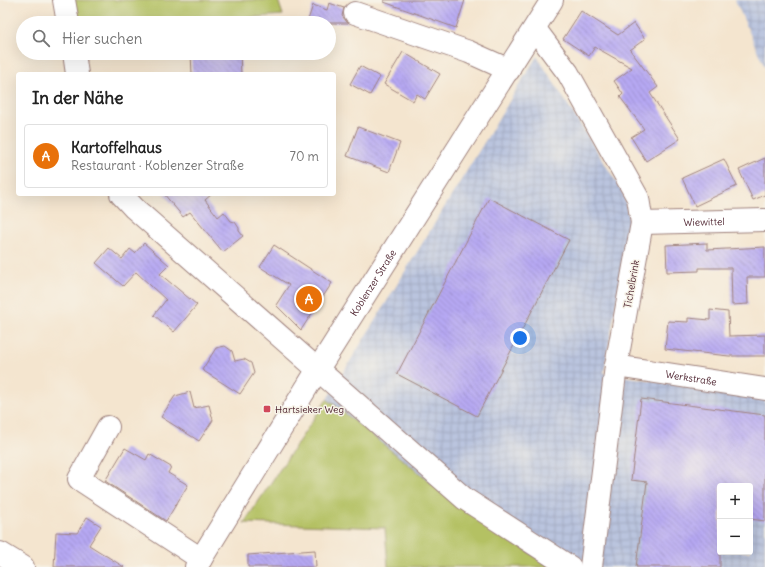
<!DOCTYPE html>
<html lang="de">
<head>
<meta charset="utf-8">
<style>
	:root { --surface:#fff; --page:#f6f6f6; --text:#222; --muted:#767676; --line:#e0e0e0; --accent:#b45309 }
	body { margin:0; font-family:Delius,sans-serif; background:var(--page); color:var(--text) }
	.controls { position:absolute; right:12px; bottom:12px; display:grid; overflow:hidden; border-radius:4px; box-shadow:0 4px 16px #0002 }
	.controls button { width:36px; height:36px; display:grid; place-items:center; padding:0; border:0; border-bottom:1px solid var(--line); background:var(--surface); color:var(--text); font:20px sans-serif }
	.you { position:absolute; left:520px; top:338px; width:14px; height:14px; margin:-10px; border:3px solid #fff; border-radius:50%; background:#1a73e8; box-shadow:0 0 0 6px #1a73e833 }
	.badge { display:grid; place-items:center; width:26px; height:26px; border-radius:50%; background:var(--accent); color:#fff; font-size:13px; font-weight:700 }
	.pin { position:absolute; translate:-50% -50%; border:2px solid #fff; box-shadow:0 1px 4px #0006 }
	.list { margin:0; padding:0; list-style:none }
	h2 { display:flex; justify-content:space-between; align-items:center; height:52px; margin:0; padding:0 16px; font-size:17px }
	h2 small { font-size:13px; font-weight:400; color:var(--muted) }
	.list li { display:grid; grid-template-columns:26px 1fr auto; gap:12px; align-items:center; box-sizing:border-box; height:64px; margin:0 8px 8px; padding:0 8px; border:1px solid var(--line); border-radius:4px }
	.list b { display:block; font-size:15px; white-space:nowrap }
	.list p { margin:0; font-size:13px; white-space:nowrap; color:var(--muted) }
	.list em { font-size:13px; font-style:normal; color:var(--muted) }
	.icon { flex:none; width:22px; height:22px; fill:none; stroke:currentColor; stroke-width:2; stroke-linecap:round; stroke-linejoin:round }
	.map { position:relative; flex:none; width:765px; height:567px; overflow:hidden }
	.search { position:absolute; background:var(--surface); box-shadow:0 4px 16px #0002; left:16px; top:16px; width:320px; height:44px; display:flex; align-items:center; gap:10px; box-sizing:border-box; padding:0 14px; border-radius:22px; color:var(--muted); font-size:15px }
	.panel { position:absolute; background:var(--surface); box-shadow:0 4px 16px #0002; left:16px; top:72px; width:320px; height:124px; border-radius:4px }
	.map>svg:first-child { display:block }
</style>
</head>
<body>
<div class="map">
<svg width="765" height="567" viewBox="0 0 765 567">
	<defs>
		<pattern id="industrial-grid" width="8" height="8" patternUnits="userSpaceOnUse"><rect width="8" height="8" fill="#bac4de"/><path d="M0 4h8M4 0v8" fill="none" stroke="#a1a8bf"/></pattern>
		<pattern id="building-back-hatch" width="6" height="6" patternUnits="userSpaceOnUse"><rect width="6" height="6" fill="#b6a8f3"/><path d="M-1 5l2 2M0 0l6 6M5-1l2 2" fill="none" stroke="#9688c5"/></pattern>
	</defs>
	<rect width="100%" height="100%" fill="#f7f3e8"/>
	<filter id="ink" filterUnits="userSpaceOnUse"><feTurbulence type="fractalNoise" baseFrequency=".025" numOctaves="2"/><feDisplacementMap in="SourceGraphic" scale="8" xChannelSelector="R" yChannelSelector="G"/><feConvolveMatrix kernelMatrix="1 2 1 2 8 2 1 2 1" color-interpolation-filters="sRGB"/></filter>
	<filter id="wash" filterUnits="userSpaceOnUse"><feTurbulence type="fractalNoise" baseFrequency=".012" numOctaves="4" result="noise"/><feDisplacementMap in="SourceGraphic" scale="16" xChannelSelector="R" yChannelSelector="G"/><feGaussianBlur stdDeviation="0.9" result="paint"/><feColorMatrix in="noise" values="0 0 0 0 0 0 0 0 0 0 0 0 0 0 0 0 0 1.4 0 .05"/><feComposite in="paint" operator="in"/></filter>
	<g filter="url(#wash)">
		<rect width="100%" height="100%" fill="#f4e5cf"/>
		<g fill="url(#industrial-grid)" fill-rule="evenodd">
			<polygon points="735,0 765,0 765,68"/>
			<path d="M537,56L624,194L630,225L604,373L765,398V567H551L459,505L327,399ZM720,486H750V552H720Z"/>
		</g>
		<g fill="#b4c163" stroke="#7f7047">
			<polygon points="73,0 278,0 283,15 181,23 77,23"/>
			<polygon points="327,399 459,505 551,567 388,567 385,528 244,523"/>
		</g>
		<g id="blocks">
			<g fill="url(#building-back-hatch)">
				<polygon points="384,0 465,0 456,28 384,2"/>
				<polygon points="329,3 344,8 342,16 348,23 307,23 313,5 327,10"/>
				<polygon points="581,11 618,35 634,23 645,39 630,50 658,87 650,93 680,139 646,161 631,137 644,129 620,97 623,94 614,81 632,68 595,47 589,56 563,39"/>
				<polygon points="403,52 440,74 425,99 417,94 413,101 384,84"/>
				<polygon points="191,53 240,53 241,74 192,74"/>
				<polygon points="360,66 380,77 370,95 350,84"/>
				<polygon points="358,127 400,143 389,172 347,156"/>
				<polygon points="765,158 765,195 753,200 739,170"/>
				<polygon points="724,159 737,186 695,206 682,178"/>
				<polygon points="164,194 212,194 205,200 218,217 224,212 231,221 235,222 239,228 239,231 243,236 223,252 190,212 183,217"/>
				<polygon points="489,198 569,240 477,416 397,374"/>
				<polygon points="144,243 169,265 160,274 197,305 174,332 154,315 166,300 136,272 123,286 96,263 109,248 122,259 130,249 135,253"/>
				<polygon points="707,243 707,250 765,247 765,277 747,277 748,304 732,305 731,268 699,268 699,271 667,272 666,245"/>
				<polygon points="274,245 332,283 301,330 276,305 289,285 260,267"/>
				<polygon points="710,310 728,312 729,336 765,335 765,356 729,356 665,349 668,321 688,322 688,318 710,320"/>
				<polygon points="225,346 232,351 235,361 244,359 251,363 254,373 240,394 202,370 216,348"/>
				<polygon points="190,392 194,408 209,405 213,420 199,441 161,417 175,396"/>
				<polygon points="641,399 765,415 765,521 750,519 750,486 720,486 720,567 636,567 647,482 631,480"/>
				<polygon points="125,448 146,460 149,454 171,467 168,473 188,485 166,521 105,481"/>
				<polygon points="87,517 101,526 89,545 124,567 54,567 56,532 77,533"/>
				<polygon points="315,550 316,567 248,567 248,555"/>
			</g>
		</g>
	</g>
	<g filter="url(#ink)">
		<use href="#blocks" fill-opacity="0" stroke="#9f827d" stroke-width="1"/>
		<g fill="none" stroke-linecap="round" stroke-linejoin="round">
			<g stroke="#9f827d" stroke-width="24">
				<g id="minor">
					<polyline points="64,0 68,23"/>
					<polyline points="355,13 469,52 509,70"/>
					<polyline points="535,29 568,73 638,198 642,223 616,366 591,567"/>
					<polyline points="74,53 77,74"/>
					<polyline points="121,194 134,208 465,499 570,567"/>
					<path id="s1" d="M642,223L765,220"/>
					<path id="s2" d="M616,366L765,389"/>
					<polyline points="108,427 79,479 201,559"/>
					<polyline points="0,553 23,567"/>
				</g>
			</g>
			<g stroke="#9f827d" stroke-width="24">
				<g id="major">
					<path id="s3" d="M196,567L318,369L552,0"/>
				</g>
			</g>
			<use href="#minor" stroke="#fff" stroke-width="22"/>
			<use href="#major" stroke="#fff" stroke-width="22"/>
		</g>
	</g>
	<rect fill="#d1495b" stroke="#f7f3e8" stroke-width="1.5" x="263" y="405" width="8" height="8" rx="2"/>
	<g text-anchor="middle" stroke-width="3" stroke-linejoin="round" paint-order="stroke">
		<g font-size="10" fill="#4a1f2b" stroke="#f7f3e8">
			<text dy="4" stroke="none"><textPath href="#s1" startOffset="62">Wiewittel</textPath></text>
			<text dy="4" stroke="none"><textPath href="#s3" startOffset="335">Koblenzer Straße</textPath></text>
			<text transform="translate(631 284) rotate(-80)" y="4">Tichelbrink</text>
			<text dy="4" stroke="none"><textPath href="#s2" startOffset="76">Werkstraße</textPath></text>
		</g>
		<g font-size="10" fill="#4a1f2b" stroke="#f7f3e8" text-anchor="start">
			<text x="275" y="413">Hartsieker Weg</text>
		</g>
	</g>
</svg>
<div class="controls">
<button>+</button>
<button>−</button>
</div>
<div class="you"></div>
<div class="pin badge" style="left:309px;top:299px;background:#e8710a">A</div>
<div class="search"><svg class="icon" aria-label="search" viewBox="0 0 24 24"><circle cx="10" cy="10" r="6"/><path d="M15 15l6 6"/></svg>Hier suchen</div>
<section class="panel">
<h2>In der Nähe<small></small></h2>
<ul class="list">
<li><span class="badge" style="background:#e8710a">A</span><div><b>Kartoffelhaus</b><p>Restaurant · Koblenzer Straße</p></div><em>70 m</em></li>
</ul>
</section>
</div>
</body>
</html>
